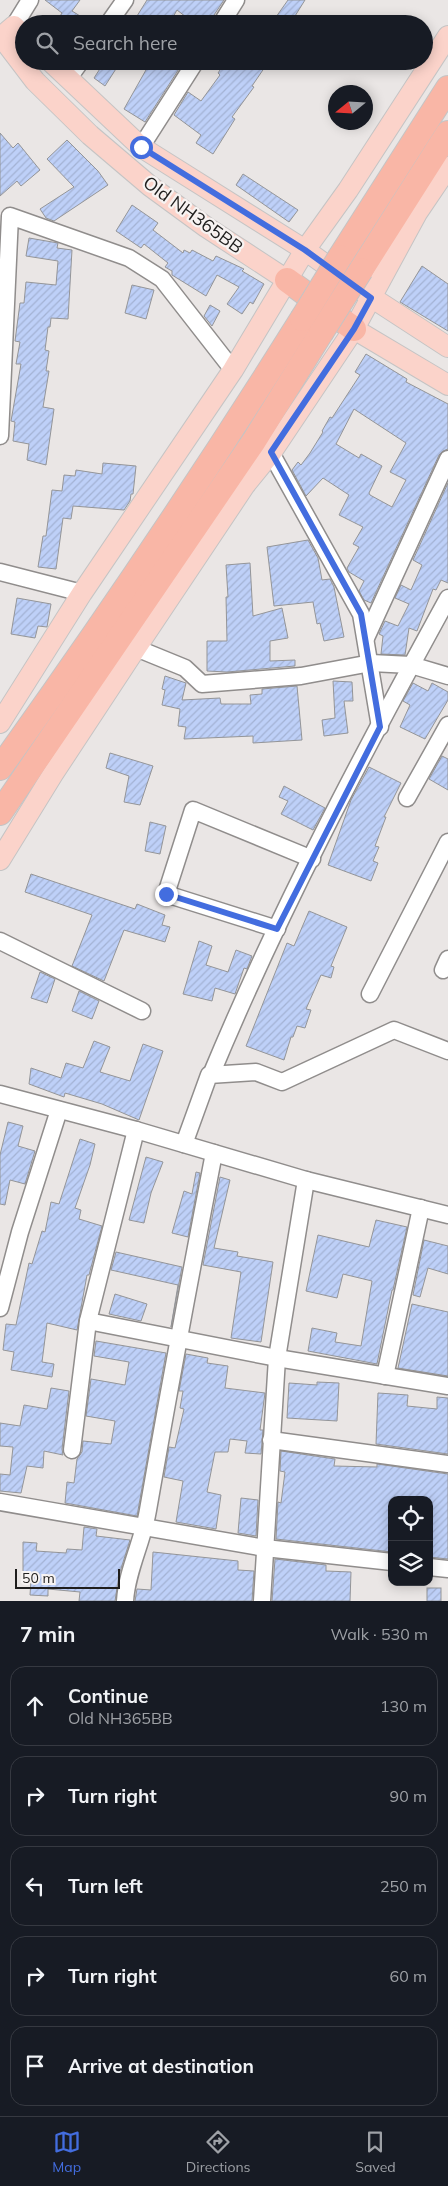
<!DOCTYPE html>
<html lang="en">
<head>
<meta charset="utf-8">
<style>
	:root { --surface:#171b24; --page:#242831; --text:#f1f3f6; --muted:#9ea1a6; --line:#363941; --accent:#436ddf }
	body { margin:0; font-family:Mulish,sans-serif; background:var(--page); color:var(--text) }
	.controls { position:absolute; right:15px; bottom:15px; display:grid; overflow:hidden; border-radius:10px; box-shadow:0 2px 12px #0003 }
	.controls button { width:45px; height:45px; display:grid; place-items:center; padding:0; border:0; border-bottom:1px solid var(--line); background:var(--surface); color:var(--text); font:25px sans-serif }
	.compass { position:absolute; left:328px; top:85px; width:45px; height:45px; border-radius:50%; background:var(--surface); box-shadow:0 2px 12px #0003; rotate:252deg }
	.scale { position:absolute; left:15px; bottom:12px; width:105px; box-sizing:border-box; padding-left:5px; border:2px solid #1f1e1d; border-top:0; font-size:14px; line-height:18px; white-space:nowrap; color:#1f1e1d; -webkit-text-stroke:4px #f7f3f2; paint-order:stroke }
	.stop { position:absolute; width:15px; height:15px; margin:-11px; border:4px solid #436ddf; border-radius:50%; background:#fff }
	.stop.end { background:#436ddf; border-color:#fff; box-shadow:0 1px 5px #0008 }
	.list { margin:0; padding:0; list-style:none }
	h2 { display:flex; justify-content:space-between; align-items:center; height:65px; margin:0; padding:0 20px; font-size:21px }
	h2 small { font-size:16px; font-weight:400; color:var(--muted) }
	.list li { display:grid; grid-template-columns:32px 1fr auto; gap:15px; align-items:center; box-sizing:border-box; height:80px; margin:0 10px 10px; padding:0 10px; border:1px solid var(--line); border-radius:15px }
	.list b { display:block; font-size:19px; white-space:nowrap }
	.list p { margin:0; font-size:16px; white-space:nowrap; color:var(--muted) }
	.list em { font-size:16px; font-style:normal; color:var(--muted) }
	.icon { flex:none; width:28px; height:28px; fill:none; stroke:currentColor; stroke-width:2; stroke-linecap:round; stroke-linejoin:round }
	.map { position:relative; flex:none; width:448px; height:1601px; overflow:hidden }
	.search { position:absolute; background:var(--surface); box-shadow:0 2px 12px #0003; left:15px; right:15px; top:15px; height:55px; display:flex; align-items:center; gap:12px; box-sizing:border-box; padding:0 18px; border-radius:28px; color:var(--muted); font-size:19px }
	.sheet { height:515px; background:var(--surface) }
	nav { display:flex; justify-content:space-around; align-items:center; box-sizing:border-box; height:70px; border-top:1px solid var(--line); background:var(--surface); font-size:14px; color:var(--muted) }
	nav a { display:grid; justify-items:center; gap:2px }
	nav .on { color:var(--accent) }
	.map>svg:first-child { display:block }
</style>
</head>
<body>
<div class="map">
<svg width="448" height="1601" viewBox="0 0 448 1601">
	<defs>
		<pattern id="building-hatch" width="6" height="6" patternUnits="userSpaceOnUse" patternTransform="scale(1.25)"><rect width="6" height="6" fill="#bed0f8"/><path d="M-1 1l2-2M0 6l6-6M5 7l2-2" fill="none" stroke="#a3b2d4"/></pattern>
	</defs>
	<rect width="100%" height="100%" fill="#eae6e5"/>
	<g fill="url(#building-hatch)" stroke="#949598" fill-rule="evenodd">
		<polygon points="45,0 80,0 72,11 93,24 55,24 62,13"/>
		<polygon points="147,0 224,0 208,24 195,24 177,10 169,24 132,24"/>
		<polygon points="288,0 305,0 290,24 271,24"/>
		<polygon points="105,61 121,61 105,86 94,78"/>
		<polygon points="151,61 184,61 145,122 124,109"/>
		<polygon points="226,61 269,61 252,86 254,87 232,117 235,119 213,154 196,143 201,135 174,115 188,92 201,101 220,75 218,73"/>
		<polygon points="0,133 13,148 18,143 40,170 21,186 17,181 0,196"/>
		<polygon points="67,140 98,171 108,185 54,221 46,218 40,209 74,187 47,159"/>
		<polygon points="243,174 298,210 289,222 236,185"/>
		<polygon points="132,205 158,223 153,230 183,253 184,250 190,253 192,250 213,261 216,256 244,269 242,271 264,284 253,304 250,302 242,314 227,304 239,287 217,275 206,296 172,275 172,271 165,267 168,263 144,244 141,248 116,231"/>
		<polygon points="29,238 58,243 57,248 72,250 68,319 51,318 50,327 48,327 45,350 49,351 46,371 49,371 43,407 54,409 46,465 27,460 29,444 13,441 15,422 11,421 21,364 16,364 20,342 15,341 20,303 24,303 26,282 56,285 58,261 26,256"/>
		<polygon points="422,266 448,284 448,331 400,302"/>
		<polygon points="132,285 154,290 146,319 125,313"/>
		<polygon points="210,305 220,311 212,326 204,316"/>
		<path d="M366,354L407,379L406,382L448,404V449L443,451L439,455L371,603L364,600L359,591L364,581L349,572L347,568L359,547L353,544L363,527L339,515L349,495L323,478L306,496L292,470L298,462L301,465L310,453L323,432L322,431L330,417L332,418L360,375L355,372ZM354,409L406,443L390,472L406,480L392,507L370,495L369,493L382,466L361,454L359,458L336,444Z"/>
		<polygon points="103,463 136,466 133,494 131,494 130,501 124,510 73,506 71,519 63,518 56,569 38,567 43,536 46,536 52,490 62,491 64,475 75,476 76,470 102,474"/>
		<polygon points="448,483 448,583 441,580 436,590 433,589 417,631 409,628 405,655 381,654 383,636 379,634 385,621 398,626 409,604 395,598 401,585 411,590 422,565 413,560"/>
		<polygon points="308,540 318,558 322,580 330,579 334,587 344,637 324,641 320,623 317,624 313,602 274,606 267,547"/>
		<polygon points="250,563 253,616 282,608 288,638 270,641 270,661 295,660 295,666 227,672 207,671 207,641 227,641 226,597 228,597 226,565"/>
		<polygon points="17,598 51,604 47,627 38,626 35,638 11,634"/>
		<polygon points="165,676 186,683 182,700 220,698 221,704 251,704 250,695 262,694 262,689 297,686 302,740 253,743 253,736 184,739 186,727 178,726 180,709 162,705 165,690 162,689"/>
		<polygon points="333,681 352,682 353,701 344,701 348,733 324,736 322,720 335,718"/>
		<polygon points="413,683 428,691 432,683 448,692 448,700 425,739 400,727 410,705 403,701"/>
		<polygon points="110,753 153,766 140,805 124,802 129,776 106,768"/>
		<polygon points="442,756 448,759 448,790 429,779"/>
		<polygon points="369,767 401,783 384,817 386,817 375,846 379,847 373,861 378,863 371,881 328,865 351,800"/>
		<polygon points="284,786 325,808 313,830 281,814 288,801 279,797"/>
		<polygon points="150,822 166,826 160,854 145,851"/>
		<polygon points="31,874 135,909 137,904 165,915 162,925 170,927 165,942 124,930 104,981 72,966 92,915 25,892"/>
		<polygon points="309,911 347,927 331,966 334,967 331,978 321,975 306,1009 311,1010 305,1028 297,1026 293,1037 291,1037 284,1060 246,1046 287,943 294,946"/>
		<polygon points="199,941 212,946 206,965 228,972 236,950 252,956 247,969 244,968 235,994 215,988 212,1001 183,994"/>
		<polygon points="40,972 55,979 47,1003 31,998"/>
		<polygon points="79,991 99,1001 92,1019 72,1011"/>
		<polygon points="94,1041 110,1047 100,1072 130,1081 143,1044 163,1051 139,1120 102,1104 65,1093 64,1097 29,1084 31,1068 61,1078 66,1063 83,1068"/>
		<polygon points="8,1122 23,1126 18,1146 35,1151 25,1184 10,1180 5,1205 0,1204 0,1155"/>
		<polygon points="80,1139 95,1144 90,1165 75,1208 81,1210 79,1219 102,1226 89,1275 87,1275 77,1330 47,1323 42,1362 54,1364 52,1377 11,1370 14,1352 3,1350 6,1324 16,1325 29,1263 32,1264 42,1231 45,1232 51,1202 59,1204"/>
		<polygon points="146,1157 163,1162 151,1193 144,1223 129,1220"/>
		<polygon points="196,1172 200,1173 188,1237 172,1233 184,1191 192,1194"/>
		<polygon points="220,1177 230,1180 214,1248 238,1252 237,1256 273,1262 261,1342 231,1338 241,1272 203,1265"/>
		<polygon points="376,1220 407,1227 393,1290 392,1290 377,1364 308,1351 312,1328 337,1333 335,1342 361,1346 372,1281 343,1274 337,1298 306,1291 318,1235 369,1247"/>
		<polygon points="424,1240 448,1246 448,1274 428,1268 420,1297 413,1295"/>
		<polygon points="116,1252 182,1267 171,1327 178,1285 111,1270"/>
		<polygon points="115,1294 147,1304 141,1321 109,1314"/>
		<polygon points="412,1304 448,1312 448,1376 398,1368"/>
		<polygon points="96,1341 166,1353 137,1516 65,1503 67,1482 74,1483 77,1459 82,1452 83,1441 111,1444 115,1421 86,1416 91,1379 125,1385 129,1362 94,1356"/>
		<polygon points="186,1354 208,1358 207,1363 228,1366 225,1388 265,1393 260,1430 263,1430 261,1454 245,1453 247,1441 230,1439 228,1452 215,1452 207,1492 221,1495 216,1529 176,1522 183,1481 164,1477 169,1447 175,1448 184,1409 180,1408 183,1391 179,1391"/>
		<polygon points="317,1382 339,1383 337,1421 287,1418 289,1383 317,1385"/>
		<polygon points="51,1388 69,1391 62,1449 63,1455 44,1451 43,1468 27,1466 21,1493 0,1491 0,1474 10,1475 13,1447 0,1446 0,1423 20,1426 24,1405 47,1409"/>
		<polygon points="378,1393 408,1395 407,1406 437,1409 437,1397 448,1398 448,1454 376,1444"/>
		<polygon points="281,1451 335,1459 334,1466 377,1467 377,1464 448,1474 448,1559 429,1557 429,1500 392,1500 392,1552 276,1539 278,1502 281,1503 285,1472 280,1471"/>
		<polygon points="241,1498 258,1500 256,1536 238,1533"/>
		<polygon points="84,1527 97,1529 96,1536 130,1540 119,1575 115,1601 79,1601 80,1592 48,1589 48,1596 30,1595 31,1580 23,1580 23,1542 37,1543 36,1551 66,1553 67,1549 82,1550"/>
		<polygon points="153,1552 238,1561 238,1570 254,1571 252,1601 135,1601 137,1589 151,1590"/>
		<polygon points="275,1559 326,1565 326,1571 351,1572 350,1601 272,1601"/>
		<rect x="427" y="1588" width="14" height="13"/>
	</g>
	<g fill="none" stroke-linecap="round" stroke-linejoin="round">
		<g stroke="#908d8c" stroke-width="19">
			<g id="minor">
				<polyline points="108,24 125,0"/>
				<polyline points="221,24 236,0"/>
				<polyline points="14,26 30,0"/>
				<polyline points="68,79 81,61"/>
				<polyline points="141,147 196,61"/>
				<polyline points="0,436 10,216 129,258 162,279 233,370"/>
				<polyline points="271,453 361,614 380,727"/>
				<polyline points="0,572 82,593"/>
				<polyline points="366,638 448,459"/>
				<polyline points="136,648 185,668 202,684 301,676 371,663 411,665 448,676"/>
				<polyline points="407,798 448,725"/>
				<polyline points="277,929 166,894 193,810 312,859"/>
				<polyline points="0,941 142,1011"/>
				<polyline points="443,970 448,959"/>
				<polyline points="370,994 448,842"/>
				<path d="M211,1075C279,911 363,753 448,598"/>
				<polyline points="0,1094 136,1130 306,1180 448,1215"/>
				<polyline points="136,1130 88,1321 277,1358 448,1386"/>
				<polyline points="184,1144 209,1075 256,1072 282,1082 394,1030 448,1051"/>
				<polyline points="0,1308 20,1232 59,1110"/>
				<polyline points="385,1376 421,1208"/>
				<polyline points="271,1440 448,1464"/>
				<polyline points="72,1450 88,1321"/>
				<polyline points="0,1502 265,1548 392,1562"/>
				<polyline points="429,1567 448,1569"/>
				<path d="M125,1601C127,1570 143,1541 148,1510C169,1390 191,1272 214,1153"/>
				<polyline points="262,1601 277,1358 306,1180"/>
			</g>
		</g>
		<g stroke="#c5c4c4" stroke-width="22">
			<g id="major">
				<polyline points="0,35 35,81 90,135 150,186 206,227 287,280"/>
				<polyline points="1,37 14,26 24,36"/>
				<polyline points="50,61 141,147 305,250 371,297 448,347"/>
				<polyline points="354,329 448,385"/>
				<polyline points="0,723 82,593 233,370 305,250 348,190 448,36"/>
				<polyline points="0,860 53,774 136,648 245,485 271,453 354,329 417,213 448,167"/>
			</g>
		</g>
		<g stroke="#c5c4c4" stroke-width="26">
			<g id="highway">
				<polyline points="340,257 448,88"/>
				<polyline points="361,270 448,133"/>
				<polyline points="287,280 354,329"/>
				<path d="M0,768C105,622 206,472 302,319"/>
				<polyline points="0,813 254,441 321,333"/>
			</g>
		</g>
		<use href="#minor" stroke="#fff" stroke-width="16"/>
		<use href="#major" stroke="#fbd3ca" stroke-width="20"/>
		<use href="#highway" stroke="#f9b6a6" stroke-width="24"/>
		<g stroke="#c5c4c4" stroke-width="26" stroke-linecap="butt">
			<g id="highway-bridge">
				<polyline points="302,319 340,257"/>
				<polyline points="321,333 361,270"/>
			</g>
		</g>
		<use href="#highway-bridge" stroke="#f9b6a6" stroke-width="24"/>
	</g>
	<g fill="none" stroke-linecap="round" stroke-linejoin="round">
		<polyline stroke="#436ddf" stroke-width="6" points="141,147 305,250 371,298 354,329 271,452 361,614 380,727 277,929 166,894"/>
	</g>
	<g text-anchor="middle" stroke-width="4.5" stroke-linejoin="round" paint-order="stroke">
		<g font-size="18" fill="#1f1e1d" stroke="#f7f3f2">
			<text transform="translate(193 215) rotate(36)" y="6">Old NH365BB</text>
		</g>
	</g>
</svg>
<div class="controls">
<button><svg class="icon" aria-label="locate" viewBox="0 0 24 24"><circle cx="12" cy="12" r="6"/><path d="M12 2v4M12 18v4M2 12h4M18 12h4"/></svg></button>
<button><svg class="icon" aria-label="layers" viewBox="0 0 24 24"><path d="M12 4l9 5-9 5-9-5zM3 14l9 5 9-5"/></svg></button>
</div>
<svg class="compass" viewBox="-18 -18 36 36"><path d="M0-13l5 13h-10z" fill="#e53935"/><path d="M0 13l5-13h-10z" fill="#9ea1a6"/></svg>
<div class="scale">50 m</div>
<div class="stop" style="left:141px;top:147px"></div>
<div class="stop end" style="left:166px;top:894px"></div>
<div class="search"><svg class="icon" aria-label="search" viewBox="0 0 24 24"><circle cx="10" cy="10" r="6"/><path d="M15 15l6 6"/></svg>Search here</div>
</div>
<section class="sheet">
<h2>7 min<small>Walk · 530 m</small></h2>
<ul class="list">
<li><svg class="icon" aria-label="ahead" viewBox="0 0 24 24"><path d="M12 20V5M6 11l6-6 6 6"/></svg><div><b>Continue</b><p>Old NH365BB</p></div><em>130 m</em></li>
<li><svg class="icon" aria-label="right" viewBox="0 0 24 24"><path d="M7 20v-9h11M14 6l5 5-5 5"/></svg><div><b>Turn right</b></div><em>90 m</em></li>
<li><svg class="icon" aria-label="left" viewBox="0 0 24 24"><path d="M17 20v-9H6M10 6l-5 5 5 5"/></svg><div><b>Turn left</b></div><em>250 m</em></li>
<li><svg class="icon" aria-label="right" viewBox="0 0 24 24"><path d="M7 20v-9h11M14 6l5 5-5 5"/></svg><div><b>Turn right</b></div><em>60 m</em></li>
<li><svg class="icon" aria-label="arrive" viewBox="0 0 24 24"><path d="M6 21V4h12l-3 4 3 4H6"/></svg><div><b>Arrive at destination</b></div></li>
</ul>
</section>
<nav>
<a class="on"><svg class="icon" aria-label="map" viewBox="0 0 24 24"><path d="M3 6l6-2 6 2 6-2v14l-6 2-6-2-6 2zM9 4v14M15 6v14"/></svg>Map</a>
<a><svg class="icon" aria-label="directions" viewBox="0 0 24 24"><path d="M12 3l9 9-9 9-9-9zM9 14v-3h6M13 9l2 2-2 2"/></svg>Directions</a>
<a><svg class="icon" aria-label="saved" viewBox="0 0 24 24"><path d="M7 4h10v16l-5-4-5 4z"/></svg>Saved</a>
</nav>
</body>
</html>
